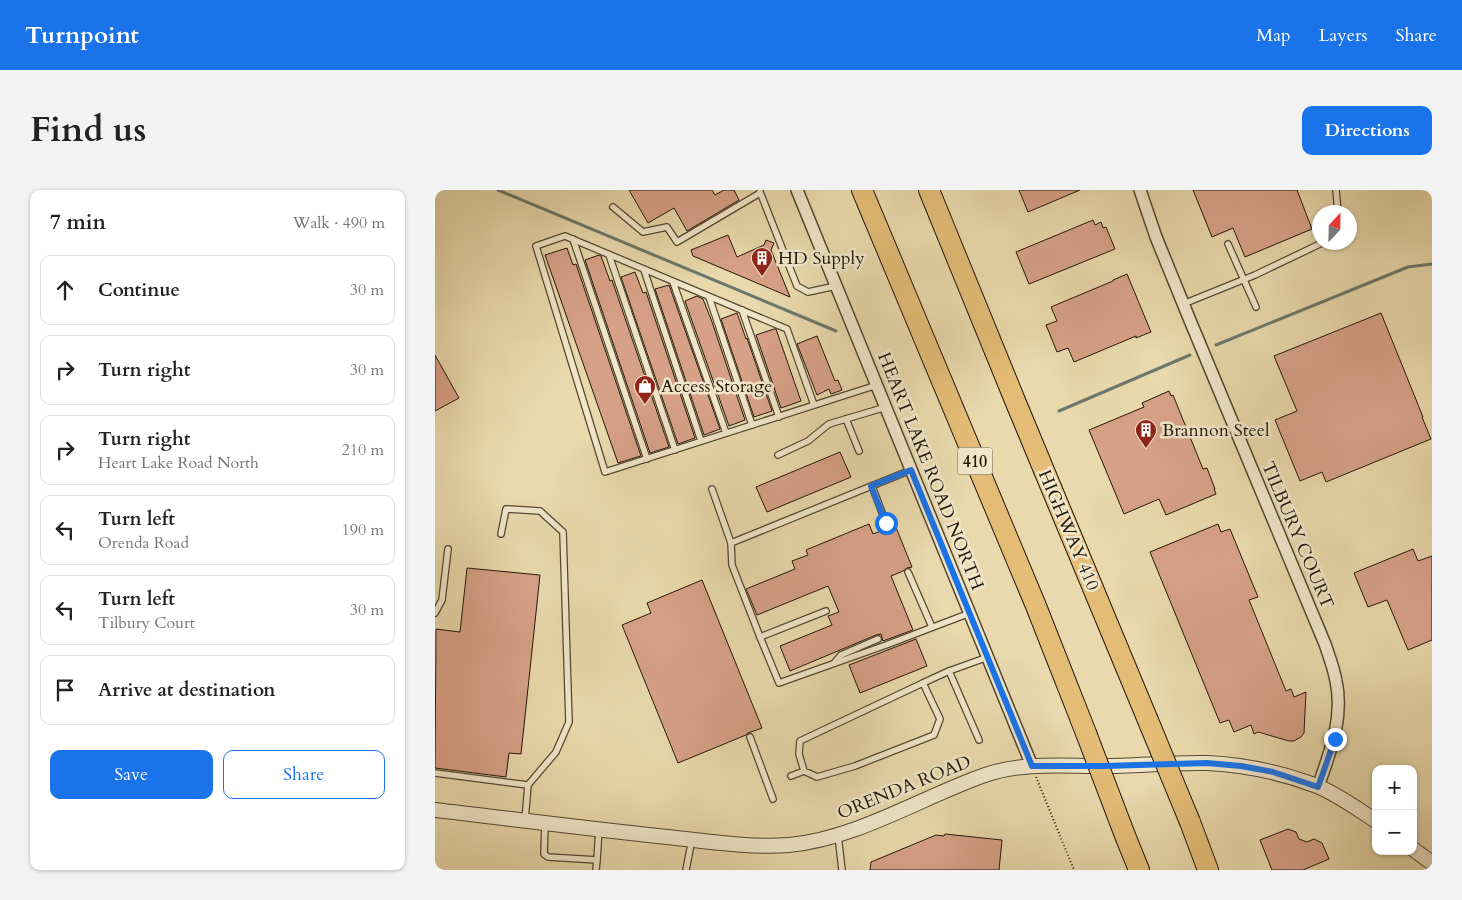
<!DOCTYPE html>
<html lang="en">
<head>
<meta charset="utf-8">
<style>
	:root { --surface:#fff; --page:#f2f2f2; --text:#222; --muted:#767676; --line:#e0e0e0; --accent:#1a73e8 }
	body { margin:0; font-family:Cardo,serif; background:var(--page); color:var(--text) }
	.controls { position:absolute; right:15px; bottom:15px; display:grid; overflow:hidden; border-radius:10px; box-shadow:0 1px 4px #0004 }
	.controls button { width:45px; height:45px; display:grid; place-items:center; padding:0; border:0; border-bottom:1px solid var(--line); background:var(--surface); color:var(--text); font:25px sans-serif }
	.compass { position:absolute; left:877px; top:15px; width:45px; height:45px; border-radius:50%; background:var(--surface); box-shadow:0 1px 4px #0004; rotate:22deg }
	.stop { position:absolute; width:15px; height:15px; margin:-11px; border:4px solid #1a73e8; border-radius:50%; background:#fff }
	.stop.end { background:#1a73e8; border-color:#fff; box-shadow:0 1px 5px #0008 }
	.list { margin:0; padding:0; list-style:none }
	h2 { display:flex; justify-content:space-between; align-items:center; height:65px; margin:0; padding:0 20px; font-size:21px }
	h2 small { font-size:16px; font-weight:400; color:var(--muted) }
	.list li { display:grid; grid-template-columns:32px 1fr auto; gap:15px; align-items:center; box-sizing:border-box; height:70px; margin:0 10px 10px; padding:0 10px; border:1px solid var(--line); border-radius:10px }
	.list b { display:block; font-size:19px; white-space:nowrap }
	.list p { margin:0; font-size:16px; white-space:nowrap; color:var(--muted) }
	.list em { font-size:16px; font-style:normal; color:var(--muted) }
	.actions { display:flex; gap:10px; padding:15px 20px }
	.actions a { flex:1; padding:11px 0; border:1px solid var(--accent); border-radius:10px; text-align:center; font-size:18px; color:var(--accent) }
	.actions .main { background:var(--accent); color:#fff }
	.icon { flex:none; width:28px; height:28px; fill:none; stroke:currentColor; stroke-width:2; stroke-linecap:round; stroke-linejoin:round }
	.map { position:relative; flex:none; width:997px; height:680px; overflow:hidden; border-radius:10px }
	header { display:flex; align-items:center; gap:30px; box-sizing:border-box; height:70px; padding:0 25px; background:var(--accent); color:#fff }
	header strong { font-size:24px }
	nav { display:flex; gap:28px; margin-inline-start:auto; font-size:18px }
	.intro { display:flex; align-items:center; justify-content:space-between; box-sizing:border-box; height:120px; padding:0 30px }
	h1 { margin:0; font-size:35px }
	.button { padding:12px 22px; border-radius:10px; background:var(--accent); color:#fff; font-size:18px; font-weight:700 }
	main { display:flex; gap:30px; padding:0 30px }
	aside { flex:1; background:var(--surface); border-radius:10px; box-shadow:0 1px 4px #0004 }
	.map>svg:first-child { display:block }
</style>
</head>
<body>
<header>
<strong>Turnpoint</strong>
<nav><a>Map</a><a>Layers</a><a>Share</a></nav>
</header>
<div class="intro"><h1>Find us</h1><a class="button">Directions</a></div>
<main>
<aside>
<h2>7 min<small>Walk · 490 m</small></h2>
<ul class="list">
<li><svg class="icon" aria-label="ahead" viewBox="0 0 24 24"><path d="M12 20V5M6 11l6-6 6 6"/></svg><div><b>Continue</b></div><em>30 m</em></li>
<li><svg class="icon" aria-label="right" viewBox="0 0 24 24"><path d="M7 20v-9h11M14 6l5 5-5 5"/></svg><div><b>Turn right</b></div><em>30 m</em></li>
<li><svg class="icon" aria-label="right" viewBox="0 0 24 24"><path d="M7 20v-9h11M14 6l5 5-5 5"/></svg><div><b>Turn right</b><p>Heart Lake Road North</p></div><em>210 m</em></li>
<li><svg class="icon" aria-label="left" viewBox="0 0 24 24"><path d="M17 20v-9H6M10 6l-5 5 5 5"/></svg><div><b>Turn left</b><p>Orenda Road</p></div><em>190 m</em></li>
<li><svg class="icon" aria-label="left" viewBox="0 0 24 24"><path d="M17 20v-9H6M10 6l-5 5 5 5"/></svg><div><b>Turn left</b><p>Tilbury Court</p></div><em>30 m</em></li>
<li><svg class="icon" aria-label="arrive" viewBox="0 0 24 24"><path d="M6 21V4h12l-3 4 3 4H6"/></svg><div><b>Arrive at destination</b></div></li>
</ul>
<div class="actions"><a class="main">Save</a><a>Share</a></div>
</aside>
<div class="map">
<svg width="997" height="680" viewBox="0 0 997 680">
	<rect width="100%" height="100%" fill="#e9d9ac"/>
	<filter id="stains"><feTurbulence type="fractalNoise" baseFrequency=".004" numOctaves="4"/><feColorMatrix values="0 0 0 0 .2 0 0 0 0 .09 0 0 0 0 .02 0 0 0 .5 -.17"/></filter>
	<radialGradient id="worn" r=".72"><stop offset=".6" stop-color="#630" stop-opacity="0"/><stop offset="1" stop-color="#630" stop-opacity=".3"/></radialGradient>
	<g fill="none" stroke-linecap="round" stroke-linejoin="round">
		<g stroke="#69796c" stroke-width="3">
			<polyline points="63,0 401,141"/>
			<polyline points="781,155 973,77 997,74"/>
			<polyline points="624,221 755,165"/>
		</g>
	</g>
	<g fill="#d7a187" stroke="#22170a">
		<polygon points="194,0 277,0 280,5 289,0 299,0 304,10 252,41 239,18 213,33"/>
		<polygon points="584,0 645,0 593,22"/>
		<polygon points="758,0 862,0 877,39 810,67 798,38 777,47"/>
		<polygon points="658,30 660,35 666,32 668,38 671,37 680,59 594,94 581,62"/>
		<polygon points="293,45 302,67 329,55 331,50 339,53 336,60 355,107 258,66 256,60"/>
		<polygon points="132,58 138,75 141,74 206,266 183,273 110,65"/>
		<polygon points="164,65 166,66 175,91 177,90 234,257 215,263 150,70"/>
		<polygon points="200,82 208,103 211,102 260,248 243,254 186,87"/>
		<polygon points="692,84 716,142 701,148 701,146 639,172 633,158 622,162 611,135 622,131 616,117 678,91 678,90"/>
		<polygon points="234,95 285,239 269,245 220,99"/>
		<polygon points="262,106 268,109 277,132 310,230 294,236 250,111"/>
		<polygon points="302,123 311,149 312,148 337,221 319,227 286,129"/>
		<polygon points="946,123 988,227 987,227 996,249 891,292 887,282 865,291 840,230 862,221 839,166"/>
		<polygon points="339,139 341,139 366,211 346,218 321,145"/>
		<polygon points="382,146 400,191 403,190 407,200 396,204 394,199 382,205 362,154"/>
		<polygon points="0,165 24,208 0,221"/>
		<polygon points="734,201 736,206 738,205 768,279 772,278 780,299 779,299 781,304 731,325 724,309 689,324 654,240 709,217 707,213"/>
		<polygon points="405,262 416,287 332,322 321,297"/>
		<polygon points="434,334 438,344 460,335 477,377 472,378 468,381 456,386 478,440 448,451 446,444 441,445 355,481 345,456 397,435 393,426 404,422 393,396 322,425 311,399 360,379 357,371 373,365 371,360"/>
		<polygon points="783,334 786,342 795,339 823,407 814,410 851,501 856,499 859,507 871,502 869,543 866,547 859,551 854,551 823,542 819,544 816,535 799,542 794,530 785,533 715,362"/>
		<polygon points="978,359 983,371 997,366 997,450 973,460 952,410 933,417 919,383"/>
		<polygon points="32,378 105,385 86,564 74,563 71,587 0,578 1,439 25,442"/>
		<polygon points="267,390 327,538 313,543 311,545 243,573 187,435 216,423 212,413"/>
		<polygon points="481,449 492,476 425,503 414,475"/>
		<polygon points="853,639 861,642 864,649 872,652 879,649 887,653 894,669 868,680 837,680 825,650"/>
		<polygon points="510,644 567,650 564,680 435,680 436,672 501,645 509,646"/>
	</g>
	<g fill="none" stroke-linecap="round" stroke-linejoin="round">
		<g stroke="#544832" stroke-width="8">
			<g id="service">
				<polyline points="901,0 903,22"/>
				<polyline points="325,2 362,96 373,102 401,96"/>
				<polyline points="178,17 208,42 232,37 242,52 325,3"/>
				<polyline points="138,49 212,269"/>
				<polyline points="793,54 821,117"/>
				<polyline points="174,65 240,260"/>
				<polyline points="209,80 266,251"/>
				<polyline points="238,92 291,243"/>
				<polyline points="274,107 317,235"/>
				<polyline points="748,114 820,85 889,52"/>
				<polyline points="307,120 344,227"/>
				<polyline points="379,215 352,139 130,46 101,56 170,282 442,195"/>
				<polyline points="411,229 424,261"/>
				<polyline points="343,265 373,251 394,234 451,217"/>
				<polyline points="437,296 451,333"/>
				<polyline points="277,299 296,353 476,280"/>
				<polyline points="66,344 71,319 105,321 128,342 134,532 121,562 93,595"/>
				<polyline points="296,353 297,375 325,447 391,421"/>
				<polyline points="473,382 497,437"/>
				<polyline points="0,423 7,410 13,359"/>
				<polyline points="325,447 344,493 451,455 535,423"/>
				<polyline points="400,472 406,465 443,449"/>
				<polyline points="514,481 544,550"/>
				<polyline points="488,493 514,481 553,467"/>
				<polyline points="315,547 338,609"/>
				<polyline points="0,583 93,595 90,630"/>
				<polyline points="356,586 369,581 382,587 420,576 499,545 505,529 488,493 365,551 364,564 369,581"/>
				<polyline points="110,633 109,664 113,667 162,670 164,639"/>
				<polyline points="403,645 407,680"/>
				<polyline points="161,680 162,670"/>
				<polyline points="251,680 257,649"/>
			</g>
		</g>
		<g stroke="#544832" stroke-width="14">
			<g id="minor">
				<polyline points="362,0 597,576"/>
				<path d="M705,0L721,47L754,128L890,454C894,466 899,479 901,491C909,528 895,562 883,597"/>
			</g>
		</g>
		<g stroke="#544832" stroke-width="16">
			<g id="tertiary">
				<path d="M0,620C77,629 155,639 232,647C272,651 313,658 354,655C421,649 487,607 550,585C588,572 627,576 666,576C702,576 738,572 773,573C811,575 848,583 882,596C904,605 922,619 941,631"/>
				<polyline points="978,659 997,673"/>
			</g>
		</g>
		<g stroke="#22170a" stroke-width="22">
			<g id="motorway">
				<polyline points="427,0 601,416 651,543"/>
				<polyline points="494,0 581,213 712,528"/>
				<polyline points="755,632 773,680"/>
				<polyline points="691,648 704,680"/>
			</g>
		</g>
		<polyline stroke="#22170a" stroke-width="2" stroke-dasharray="1 2.5" stroke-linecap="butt" points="601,587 639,680"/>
		<use href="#service" stroke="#f1e6c9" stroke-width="5.5"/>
		<use href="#minor" stroke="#f1e6c9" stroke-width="11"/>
		<use href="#tertiary" stroke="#f1e6c9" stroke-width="14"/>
		<use href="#motorway" stroke="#e4bc76" stroke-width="20"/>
		<g stroke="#22170a" stroke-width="22" stroke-linecap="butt">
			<g id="motorway-bridge">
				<polyline points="712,528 755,632"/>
				<polyline points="651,543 691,648"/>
			</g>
		</g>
		<use href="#motorway-bridge" stroke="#e4bc76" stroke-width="20"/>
	</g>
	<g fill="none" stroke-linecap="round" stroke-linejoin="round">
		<polyline stroke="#1a73e8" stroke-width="6" points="451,333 436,296 476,280 597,576 669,576 772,573 806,576 838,582 883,597 900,549"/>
	</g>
	<defs>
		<g id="building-pin" transform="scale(1.125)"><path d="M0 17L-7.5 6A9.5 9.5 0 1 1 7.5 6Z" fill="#8f2418" stroke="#f1e6c9"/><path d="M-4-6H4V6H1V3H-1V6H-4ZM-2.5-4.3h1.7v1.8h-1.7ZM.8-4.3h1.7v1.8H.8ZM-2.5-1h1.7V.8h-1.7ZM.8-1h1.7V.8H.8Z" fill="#fff"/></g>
		<g id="shop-pin" transform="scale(1.125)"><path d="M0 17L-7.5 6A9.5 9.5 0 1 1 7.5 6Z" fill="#8f2418" stroke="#f1e6c9"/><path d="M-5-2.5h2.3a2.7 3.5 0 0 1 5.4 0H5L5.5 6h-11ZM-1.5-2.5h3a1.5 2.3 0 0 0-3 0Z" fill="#fff"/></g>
	</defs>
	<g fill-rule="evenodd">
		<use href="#building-pin" x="327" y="68"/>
		<use href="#shop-pin" x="210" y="196"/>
		<use href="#building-pin" x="711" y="240"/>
	</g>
	<g text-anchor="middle" stroke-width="5" stroke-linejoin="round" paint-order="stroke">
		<rect fill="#f1e6c9" stroke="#605543" stroke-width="1" x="522.5" y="257.5" width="35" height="27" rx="4"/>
		<g font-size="16" font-weight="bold" fill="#22170a">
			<text x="540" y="277">410</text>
		</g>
		<g font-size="18" fill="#22170a" stroke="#f1e6c9" text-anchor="start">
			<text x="343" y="74">HD Supply</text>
			<text x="226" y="202">Access Storage</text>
			<text x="727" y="246">Brannon Steel</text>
		</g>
		<g font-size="18" fill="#22170a" stroke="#f1e6c9">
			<text transform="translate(496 281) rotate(68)" y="6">HEART LAKE ROAD NORTH</text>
			<text transform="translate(634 340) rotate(67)" y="6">HIGHWAY 410</text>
			<text transform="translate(863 345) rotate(67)" y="6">TILBURY COURT</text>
			<text transform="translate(469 597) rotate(-22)" y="6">ORENDA ROAD</text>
		</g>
	</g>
	<rect width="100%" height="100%" filter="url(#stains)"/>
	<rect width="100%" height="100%" fill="url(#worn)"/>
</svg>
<div class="controls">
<button>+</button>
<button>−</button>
</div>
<svg class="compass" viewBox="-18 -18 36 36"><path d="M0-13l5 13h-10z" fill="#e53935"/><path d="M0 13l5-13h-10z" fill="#767676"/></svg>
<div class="stop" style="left:451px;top:333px"></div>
<div class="stop end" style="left:900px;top:549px"></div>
</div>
</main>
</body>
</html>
